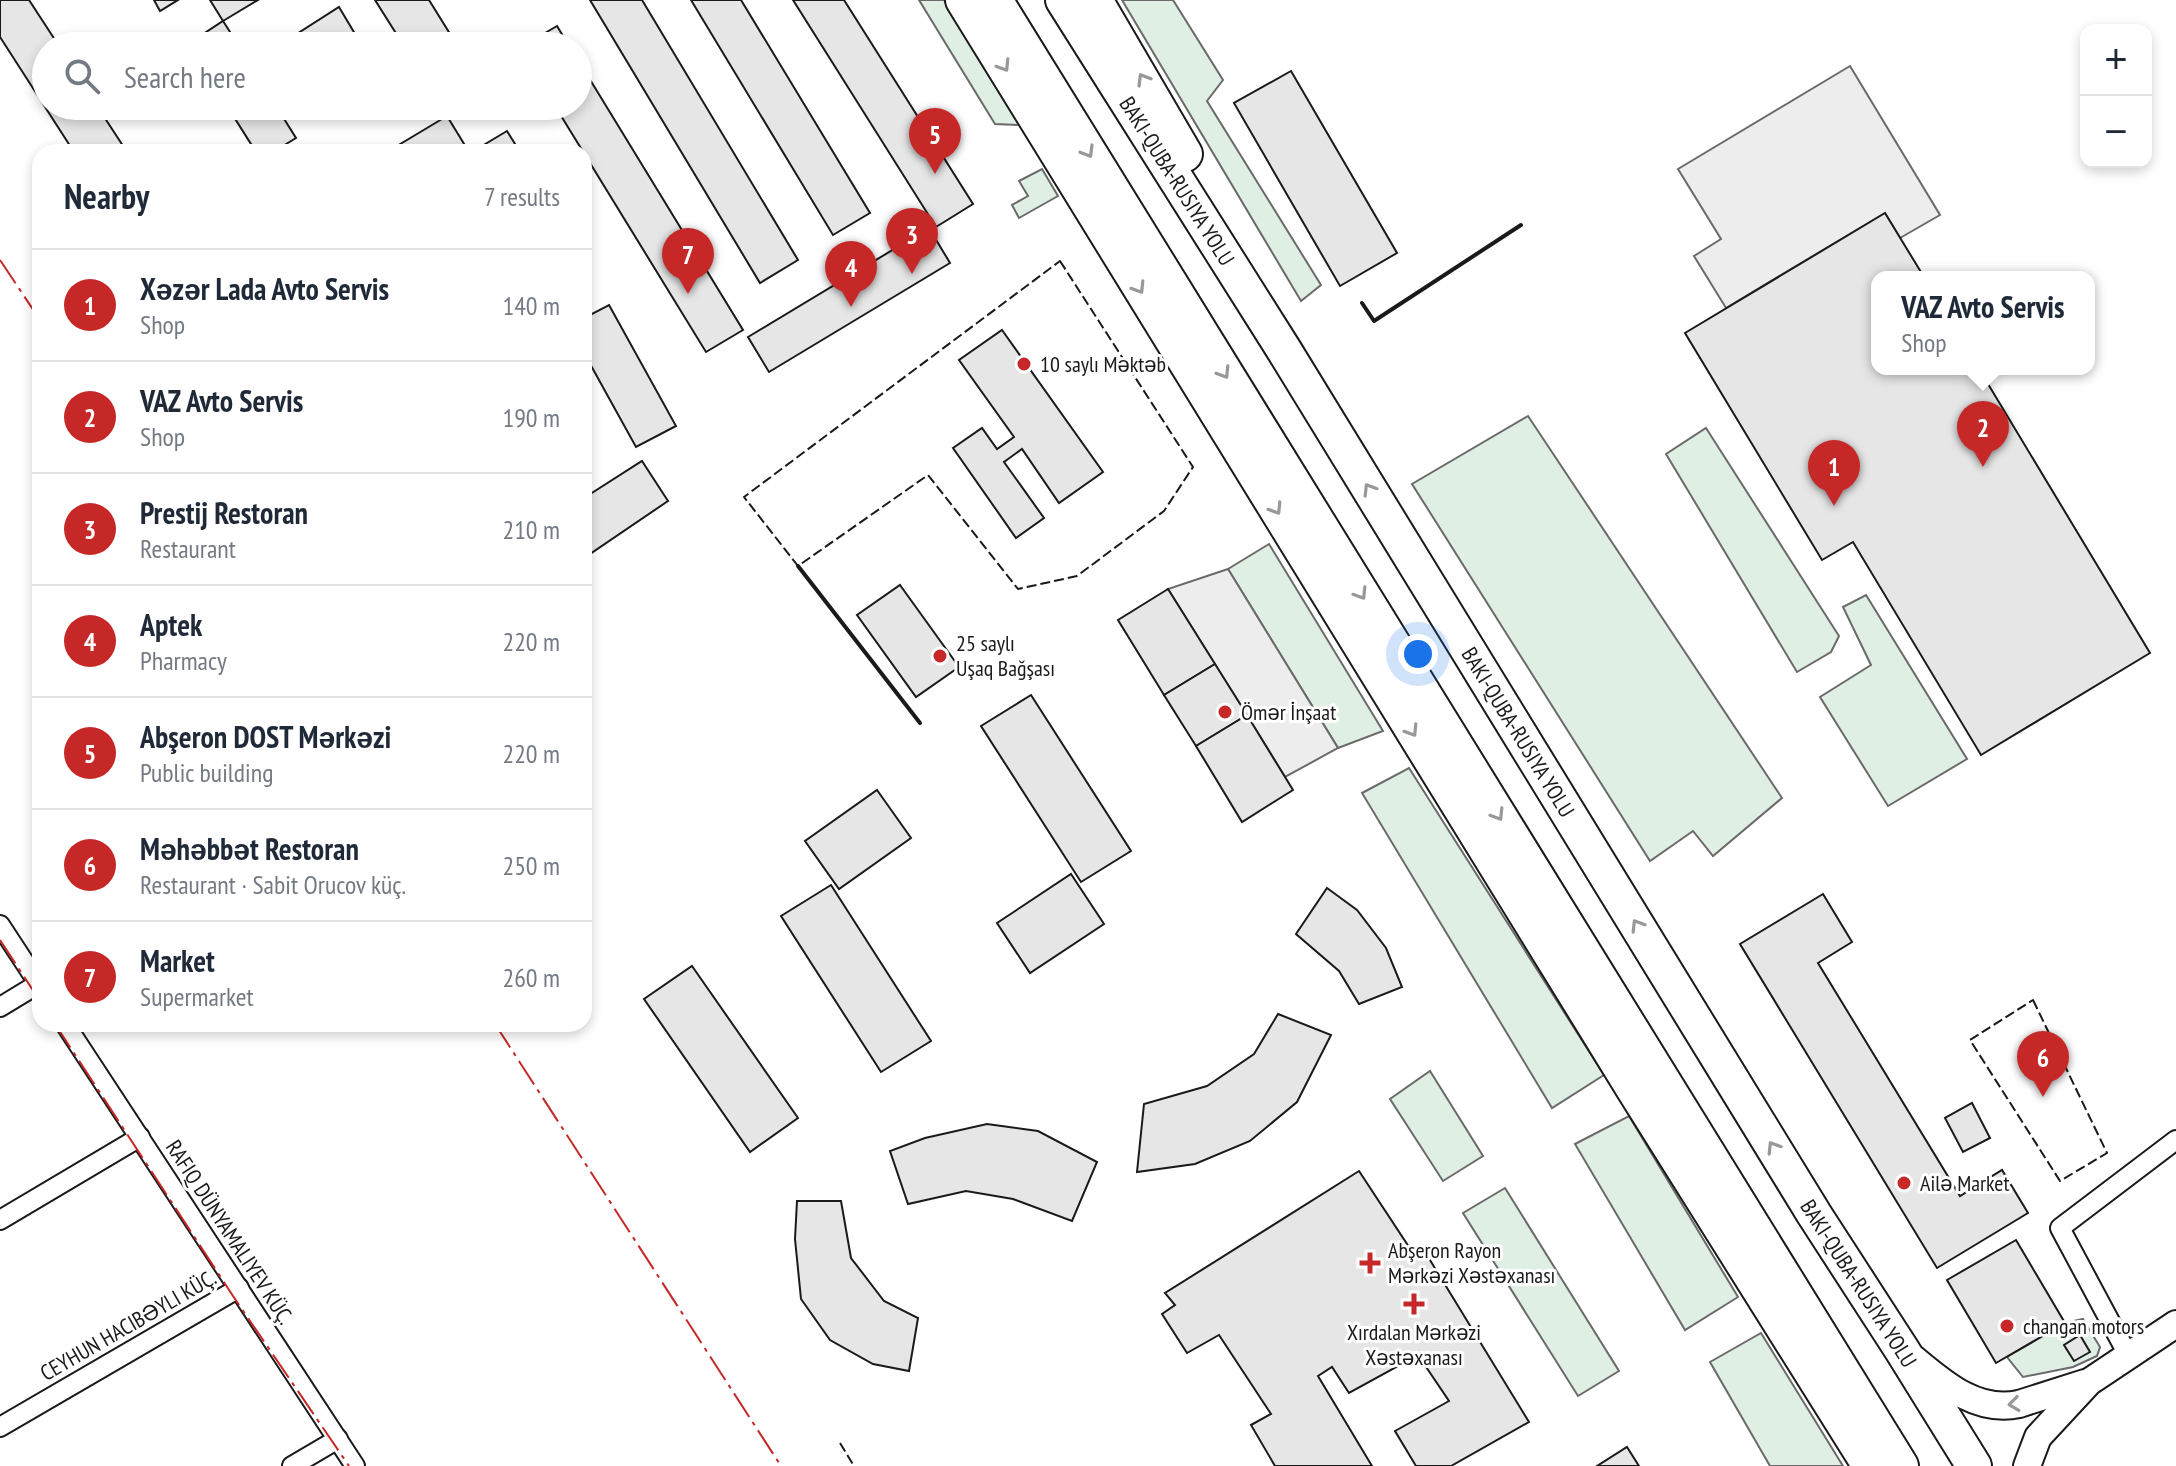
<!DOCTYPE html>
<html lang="en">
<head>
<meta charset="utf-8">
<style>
	:root { --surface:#fff; --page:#f6f6f7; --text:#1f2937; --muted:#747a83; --line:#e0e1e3; --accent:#c62828 }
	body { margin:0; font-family:"PT Sans Narrow",sans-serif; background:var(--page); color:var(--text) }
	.controls { position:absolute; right:24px; top:24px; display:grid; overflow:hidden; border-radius:16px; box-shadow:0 4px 12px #0003 }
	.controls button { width:72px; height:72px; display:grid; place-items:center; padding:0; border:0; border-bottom:2px solid var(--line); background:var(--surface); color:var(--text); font:40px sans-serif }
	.you { position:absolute; left:1418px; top:654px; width:28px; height:28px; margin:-20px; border:6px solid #fff; border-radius:50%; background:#1a73e8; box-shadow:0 0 0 12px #1a73e833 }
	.badge { display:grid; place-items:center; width:52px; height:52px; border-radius:50%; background:var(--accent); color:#fff; font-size:26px; font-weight:700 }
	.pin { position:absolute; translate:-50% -66px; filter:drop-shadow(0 2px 4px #0008) }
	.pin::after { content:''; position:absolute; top:42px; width:28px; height:24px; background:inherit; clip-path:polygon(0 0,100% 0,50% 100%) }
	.popup { position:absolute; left:1871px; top:271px; width:224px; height:104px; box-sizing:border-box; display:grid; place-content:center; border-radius:16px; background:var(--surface); filter:drop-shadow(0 2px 6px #0005); font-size:26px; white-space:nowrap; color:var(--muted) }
	.popup b { font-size:30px; color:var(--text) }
	.popup::after { content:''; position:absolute; left:50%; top:100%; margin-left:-16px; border:16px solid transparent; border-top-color:var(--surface) }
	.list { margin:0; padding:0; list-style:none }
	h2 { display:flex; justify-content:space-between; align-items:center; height:104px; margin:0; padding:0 32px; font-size:34px }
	h2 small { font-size:26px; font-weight:400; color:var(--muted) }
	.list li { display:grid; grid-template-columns:52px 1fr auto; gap:24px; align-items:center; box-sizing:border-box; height:112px; padding:0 32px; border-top:2px solid var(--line) }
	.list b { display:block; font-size:30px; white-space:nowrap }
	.list p { margin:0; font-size:26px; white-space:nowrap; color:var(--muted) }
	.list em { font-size:26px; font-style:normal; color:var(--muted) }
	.icon { flex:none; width:44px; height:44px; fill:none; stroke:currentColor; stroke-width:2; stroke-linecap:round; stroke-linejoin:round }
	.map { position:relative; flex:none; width:2176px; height:1466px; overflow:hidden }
	.search { position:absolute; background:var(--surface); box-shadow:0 4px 12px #0003; left:32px; top:32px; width:560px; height:88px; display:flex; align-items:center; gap:20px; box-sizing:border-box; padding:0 28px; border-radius:44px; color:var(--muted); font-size:30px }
	.panel { position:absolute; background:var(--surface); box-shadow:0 4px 12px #0003; left:32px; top:144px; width:560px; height:888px; border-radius:24px }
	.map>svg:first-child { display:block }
</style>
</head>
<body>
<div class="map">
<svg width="2176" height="1466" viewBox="0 0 2176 1466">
	<rect width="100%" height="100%" fill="#fff"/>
	<g fill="#e0efe3" stroke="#6a6a6a" stroke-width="2">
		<polygon points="919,0 944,0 1021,125 995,124"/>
		<polygon points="1122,0 1173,0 1223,80 1207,101 1321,285 1301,301"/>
		<polygon points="1042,169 1058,196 1019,218 1012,205 1028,196 1019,181"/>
		<polygon points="1528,416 1782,798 1713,856 1693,831 1650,861 1412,484"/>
		<polygon points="1706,428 1839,636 1831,652 1797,672 1666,454"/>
		<polygon points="1269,544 1383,731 1338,748 1228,569"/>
		<polygon points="1866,595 1967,759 1888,806 1820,697 1871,665 1843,607"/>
		<polygon points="1409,768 1604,1075 1552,1108 1362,793"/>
		<polygon points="1430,1071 1483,1156 1443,1181 1390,1099"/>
		<polygon points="1629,1116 1738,1297 1685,1330 1575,1144"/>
		<polygon points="1505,1188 1619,1371 1578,1396 1463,1213"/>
		<polygon points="2083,1319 2100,1347 2097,1356 2073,1367 2023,1377 2007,1357 2065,1323"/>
		<polygon points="1761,1333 1843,1466 1770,1466 1710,1362"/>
	</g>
	<g fill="#ededed" stroke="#6a6a6a" stroke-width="2">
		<polygon points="1850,66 1940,215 1900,238 1885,213 1726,308 1694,256 1721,239 1678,169"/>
		<polygon points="1228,569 1338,748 1285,777 1168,589"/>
	</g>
	<g fill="#e6e6e6" stroke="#1a1a1a" stroke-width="2">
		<polygon points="0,0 29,0 59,46 46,46 46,106 97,106 127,152 74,152 0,37"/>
		<polygon points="154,0 178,0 160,11"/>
		<polygon points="210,0 258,0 223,21"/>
		<polygon points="375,0 429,0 455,42 448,46 404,46"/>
		<polygon points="590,0 642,0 798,260 760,283"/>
		<polygon points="691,0 741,0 870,213 833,235"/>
		<polygon points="793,0 844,0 973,204 936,227"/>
		<polygon points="339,7 361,44 358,46 278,46"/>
		<polygon points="223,21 239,46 189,46 188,44"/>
		<polygon points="557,26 569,46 523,46"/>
		<polygon points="578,60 743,330 706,352 555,106 578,106"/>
		<polygon points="1291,71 1397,253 1340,286 1234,103"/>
		<polygon points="227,106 276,106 296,138 273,152 256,152"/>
		<polygon points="447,116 469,152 387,152"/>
		<polygon points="507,131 520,152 472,152"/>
		<polygon points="1885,213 1924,277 1877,277 1877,369 1979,369 2150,653 1981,755 1853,542 1822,560 1685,333"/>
		<polygon points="929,228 950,263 769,372 748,337"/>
		<polygon points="609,305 676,426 636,447 584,353 584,318"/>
		<polygon points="1002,330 1103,472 1059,503 1022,449 1004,462 1044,518 1016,538 953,448 982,428 997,449 1014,437 959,360"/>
		<polygon points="642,461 668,501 584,558 584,498"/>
		<polygon points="900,585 959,667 916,697 857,615"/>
		<polygon points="1168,589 1215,664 1164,695 1118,620"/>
		<polygon points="1215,664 1247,715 1196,746 1164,695"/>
		<polygon points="1031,695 1131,851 1081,882 981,726"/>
		<polygon points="1247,715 1293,790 1242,822 1196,746"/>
		<polygon points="877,790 911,838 839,889 805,841"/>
		<polygon points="1071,874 1104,924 1030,973 997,923"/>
		<polygon points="831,885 931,1041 881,1072 781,916"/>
		<polygon points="1327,888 1357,910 1386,948 1402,987 1359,1004 1339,971 1296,934"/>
		<polygon points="1823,894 1852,942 1818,963 1960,1196 2002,1170 2028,1213 1937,1268 1740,944"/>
		<polygon points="692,966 798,1118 750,1152 644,999"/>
		<polygon points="1278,1014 1331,1035 1297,1102 1250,1141 1195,1164 1137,1172 1144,1104 1207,1086 1254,1054"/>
		<polygon points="1972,1103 1990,1138 1963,1152 1945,1118"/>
		<polygon points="987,1124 1038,1131 1097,1162 1072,1221 1013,1199 966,1191 908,1204 890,1151 925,1138"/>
		<polygon points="1359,1171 1413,1253 1422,1247 1529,1422 1451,1466 1416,1466 1395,1431 1449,1401 1418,1355 1349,1393 1332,1367 1318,1376 1372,1466 1275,1466 1251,1425 1271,1414 1219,1335 1187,1353 1162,1314 1175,1305 1165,1293"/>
		<polygon points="797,1201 841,1201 851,1258 884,1301 918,1318 909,1371 873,1364 830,1340 801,1299 795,1239"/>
		<polygon points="2016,1240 2065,1323 1996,1363 1947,1280"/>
		<polygon points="2080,1335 2090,1352 2074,1361 2064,1345"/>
		<polygon points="1627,1447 1639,1466 1597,1466"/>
	</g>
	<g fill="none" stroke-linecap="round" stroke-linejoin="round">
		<g stroke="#1a1a1a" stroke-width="22">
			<g id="street">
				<polyline points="0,925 40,986"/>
				<polyline points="0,1007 38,984"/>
				<polyline points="65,1024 355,1466"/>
				<polyline points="0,1220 140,1137"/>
				<polyline points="2128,1355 2060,1228 2176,1140"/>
				<polyline points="0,1427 239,1288"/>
				<polyline points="292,1466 338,1439"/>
			</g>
		</g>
		<g stroke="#1a1a1a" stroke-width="30">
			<g id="secondary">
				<path d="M1914,1359C1944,1384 1977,1413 2019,1404L2085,1383"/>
				<polyline points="2027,1466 2038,1437 2089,1382 2176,1324"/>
			</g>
		</g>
		<g stroke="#1a1a1a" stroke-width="38">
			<g id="highway">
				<polyline points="963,0 1633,1088 1870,1466"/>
				<polyline points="995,0 1901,1466"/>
				<path id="s1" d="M1063,0L1284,350L1814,1214L1902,1350L1974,1466"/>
				<polyline points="1095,0 1185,154"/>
			</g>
		</g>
		<use href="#street" stroke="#fff" stroke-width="18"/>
		<use href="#secondary" stroke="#fff" stroke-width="26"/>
		<use href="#highway" stroke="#fff" stroke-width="34"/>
		<g stroke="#1a1a1a" stroke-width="2" stroke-dasharray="10 4" stroke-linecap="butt">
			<polygon points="1060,261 1193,467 1164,511 1077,576 1018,589 928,475 798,566 744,497"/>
			<polygon points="2033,1000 2107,1153 2060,1181 1970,1040"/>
			<polyline points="840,1443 854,1466"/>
		</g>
		<g stroke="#1a1a1a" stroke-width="4">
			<polyline points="1362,303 1374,321 1521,225"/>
			<polyline points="798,566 920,723"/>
		</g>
		<g stroke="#c62828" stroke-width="2" stroke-dasharray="28 6 4 6" stroke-linecap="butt">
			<polyline points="0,260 40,320"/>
			<polyline points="0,940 40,1001"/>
			<polyline points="55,1024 233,1296 349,1466"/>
			<polyline points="495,1024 781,1466"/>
		</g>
	</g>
	<defs><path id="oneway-chevron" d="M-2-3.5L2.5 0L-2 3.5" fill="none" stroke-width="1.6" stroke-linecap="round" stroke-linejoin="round" transform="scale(2)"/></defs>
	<g stroke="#989898">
		<use href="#oneway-chevron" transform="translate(1004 66) rotate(58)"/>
		<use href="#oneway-chevron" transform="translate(1143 79) rotate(-121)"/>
		<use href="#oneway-chevron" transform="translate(1088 152) rotate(59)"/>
		<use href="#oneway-chevron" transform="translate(1139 288) rotate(58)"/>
		<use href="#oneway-chevron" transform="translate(1224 373) rotate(58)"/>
		<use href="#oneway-chevron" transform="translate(1369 489) rotate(-122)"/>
		<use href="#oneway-chevron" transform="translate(1276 509) rotate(58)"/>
		<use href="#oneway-chevron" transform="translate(1361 594) rotate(58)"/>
		<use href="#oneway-chevron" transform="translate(1412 731) rotate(58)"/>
		<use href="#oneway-chevron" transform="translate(1498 815) rotate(58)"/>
		<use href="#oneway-chevron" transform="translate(1637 925) rotate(-122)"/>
		<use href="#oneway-chevron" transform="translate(1773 1147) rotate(-122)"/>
		<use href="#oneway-chevron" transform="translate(2014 1404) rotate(173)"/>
	</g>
	<g fill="#c62828" stroke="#fff" stroke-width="3">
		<circle cx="1024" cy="364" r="8"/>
		<circle cx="940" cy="656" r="8"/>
		<circle cx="1225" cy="712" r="8"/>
		<circle cx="1904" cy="1183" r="8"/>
		<path d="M1366 1251h8v8h8v8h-8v8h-8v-8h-8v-8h8z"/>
		<path d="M1410 1292h8v8h8v8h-8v8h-8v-8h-8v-8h8z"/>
		<circle cx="2007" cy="1326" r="8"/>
	</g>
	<g text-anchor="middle" stroke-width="6" stroke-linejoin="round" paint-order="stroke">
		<g font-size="22" fill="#1a1a1a" stroke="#fff">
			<text dy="8" stroke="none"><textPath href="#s1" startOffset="214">BAKI-QUBA-RUSIYA YOLU</textPath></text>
			<text dy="8" stroke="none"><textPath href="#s1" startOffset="862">BAKI-QUBA-RUSIYA YOLU</textPath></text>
			<text transform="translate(230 1232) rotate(57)" y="8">RAFIQ DÜNYAMALIYEV KÜÇ.</text>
			<text dy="8" stroke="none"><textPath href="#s1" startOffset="1510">BAKI-QUBA-RUSIYA YOLU</textPath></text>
			<text transform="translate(128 1325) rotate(-30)" y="8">CEYHUN HACIBƏYLI KÜÇ.</text>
		</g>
		<g font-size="22" fill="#1a1a1a" stroke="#fff" text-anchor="start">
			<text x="1040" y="372">10 saylı Məktəb</text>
			<text x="956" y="651">25 saylı<tspan x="956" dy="25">Uşaq Bağşası</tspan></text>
			<text x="1241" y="720">Ömər İnşaat</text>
			<text x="1920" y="1191">Ailə Market</text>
			<text x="1388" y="1258">Abşeron Rayon<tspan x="1388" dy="25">Mərkəzi Xəstəxanası</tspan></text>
			<text x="2023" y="1334">changan motors</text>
			<text x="1414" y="1340" text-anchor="middle">Xırdalan Mərkəzi<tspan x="1414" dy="25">Xəstəxanası</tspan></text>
		</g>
	</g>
</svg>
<div class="controls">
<button>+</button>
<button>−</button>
</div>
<div class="you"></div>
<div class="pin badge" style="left:1834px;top:506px">1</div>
<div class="pin badge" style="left:1983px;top:467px">2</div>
<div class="popup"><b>VAZ Avto Servis</b>Shop</div>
<div class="pin badge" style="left:912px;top:274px">3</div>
<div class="pin badge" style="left:851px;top:307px">4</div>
<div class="pin badge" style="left:935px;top:174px">5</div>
<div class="pin badge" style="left:2043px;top:1097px">6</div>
<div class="pin badge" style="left:688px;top:294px">7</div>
<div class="search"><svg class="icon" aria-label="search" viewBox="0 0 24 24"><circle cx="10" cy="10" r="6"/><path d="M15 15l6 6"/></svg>Search here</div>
<section class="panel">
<h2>Nearby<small>7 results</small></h2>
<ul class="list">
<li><span class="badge">1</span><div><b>Xəzər Lada Avto Servis</b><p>Shop</p></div><em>140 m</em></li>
<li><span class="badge">2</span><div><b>VAZ Avto Servis</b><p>Shop</p></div><em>190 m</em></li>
<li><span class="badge">3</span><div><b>Prestij Restoran</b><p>Restaurant</p></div><em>210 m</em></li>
<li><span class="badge">4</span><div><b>Aptek</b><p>Pharmacy</p></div><em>220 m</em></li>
<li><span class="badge">5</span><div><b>Abşeron DOST Mərkəzi</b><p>Public building</p></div><em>220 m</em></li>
<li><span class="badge">6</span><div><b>Məhəbbət Restoran</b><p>Restaurant · Sabit Orucov küç.</p></div><em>250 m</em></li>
<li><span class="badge">7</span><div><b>Market</b><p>Supermarket</p></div><em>260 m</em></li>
</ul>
</section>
</div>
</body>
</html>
